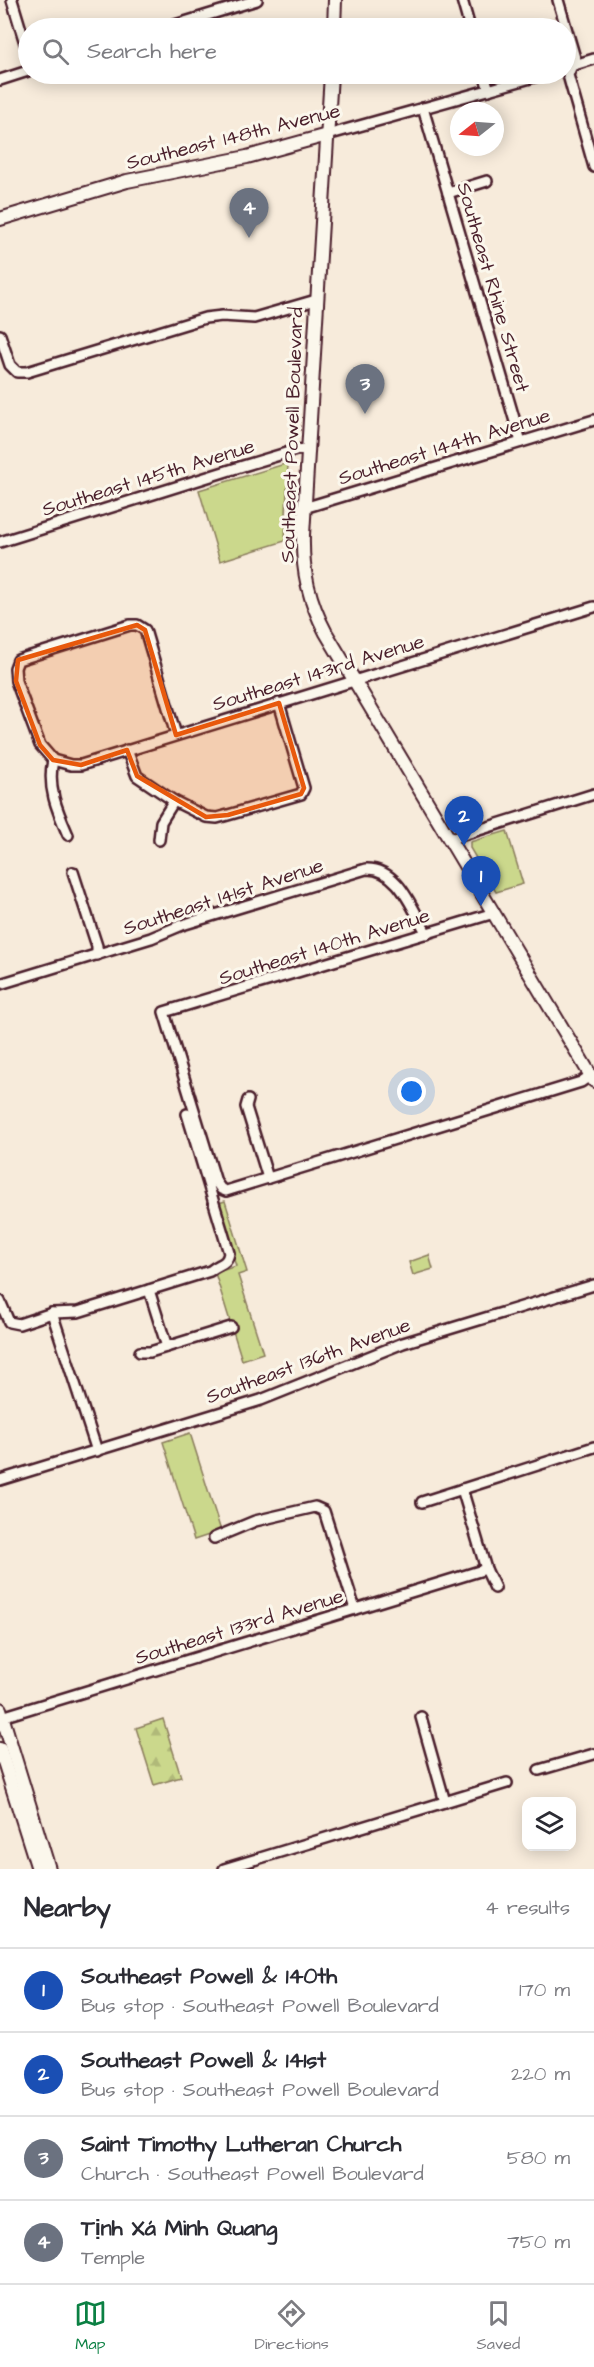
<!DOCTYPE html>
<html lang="en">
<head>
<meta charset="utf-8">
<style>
	:root { --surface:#fff; --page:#f2f2f3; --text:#2b2b33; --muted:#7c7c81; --line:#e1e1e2; --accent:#0b8043 }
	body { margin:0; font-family:"Architects Daughter",sans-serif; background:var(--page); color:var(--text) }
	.controls { position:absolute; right:18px; bottom:18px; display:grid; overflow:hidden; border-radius:12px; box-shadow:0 3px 15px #0003 }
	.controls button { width:54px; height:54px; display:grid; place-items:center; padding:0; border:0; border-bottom:2px solid var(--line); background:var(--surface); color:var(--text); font:30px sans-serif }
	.compass { position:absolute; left:450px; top:102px; width:54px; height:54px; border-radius:50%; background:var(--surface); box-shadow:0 3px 15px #0003; rotate:253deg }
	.you { position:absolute; left:412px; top:1092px; width:21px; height:21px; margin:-15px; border:4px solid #fff; border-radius:50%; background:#1a73e8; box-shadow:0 0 0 9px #1a73e833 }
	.badge { display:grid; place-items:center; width:39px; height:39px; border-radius:50%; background:var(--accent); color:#fff; font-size:20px; font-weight:700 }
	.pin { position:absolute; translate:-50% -50px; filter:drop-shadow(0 2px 3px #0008) }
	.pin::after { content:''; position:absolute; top:32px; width:21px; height:18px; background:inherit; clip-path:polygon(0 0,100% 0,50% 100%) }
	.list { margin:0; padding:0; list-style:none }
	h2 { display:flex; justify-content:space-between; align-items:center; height:78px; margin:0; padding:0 24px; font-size:26px }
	h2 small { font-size:20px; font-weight:400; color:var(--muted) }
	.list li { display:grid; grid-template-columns:39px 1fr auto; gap:18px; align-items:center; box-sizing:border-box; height:84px; padding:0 24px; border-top:2px solid var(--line) }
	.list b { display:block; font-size:22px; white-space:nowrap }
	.list p { margin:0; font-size:20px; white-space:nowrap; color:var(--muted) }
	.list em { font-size:20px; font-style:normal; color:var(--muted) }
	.icon { flex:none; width:33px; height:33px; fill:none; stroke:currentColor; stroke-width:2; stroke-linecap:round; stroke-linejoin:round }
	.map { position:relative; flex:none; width:594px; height:1869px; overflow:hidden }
	.search { position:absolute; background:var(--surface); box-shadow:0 3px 15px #0003; left:18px; right:18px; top:18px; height:66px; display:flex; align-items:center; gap:15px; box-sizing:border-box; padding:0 21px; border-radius:33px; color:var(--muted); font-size:22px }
	.sheet { height:414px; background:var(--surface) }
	nav { display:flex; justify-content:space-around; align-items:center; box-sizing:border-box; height:84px; border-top:2px solid var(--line); background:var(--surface); font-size:16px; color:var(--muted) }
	nav a { display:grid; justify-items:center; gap:3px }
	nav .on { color:var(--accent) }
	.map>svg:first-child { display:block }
</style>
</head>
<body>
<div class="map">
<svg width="594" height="1869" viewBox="0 0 594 1869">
	<defs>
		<pattern id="forest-firs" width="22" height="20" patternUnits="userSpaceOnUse" patternTransform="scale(1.5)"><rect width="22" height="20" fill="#cbd88c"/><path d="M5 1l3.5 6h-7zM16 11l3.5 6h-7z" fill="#b0b979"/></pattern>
	</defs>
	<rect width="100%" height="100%" fill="#f7ebdb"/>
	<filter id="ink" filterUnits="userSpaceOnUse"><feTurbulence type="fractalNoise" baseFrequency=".0167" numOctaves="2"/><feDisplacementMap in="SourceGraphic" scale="12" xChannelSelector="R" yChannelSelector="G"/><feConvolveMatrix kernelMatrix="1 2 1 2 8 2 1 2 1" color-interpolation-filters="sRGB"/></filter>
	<g filter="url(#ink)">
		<g fill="#cbd88c" stroke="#8a7c5c" stroke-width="1.5">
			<polygon points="288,463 285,541 220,561 199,490"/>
			<polygon points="507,831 523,884 496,892 470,848 470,842"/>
			<polygon points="225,1201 247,1272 238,1275 263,1353 242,1360 215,1273 236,1266 216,1204"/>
			<polygon points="429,1255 433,1269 413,1275 409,1262"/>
			<polygon points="190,1433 221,1531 194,1540 163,1442"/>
		</g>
		<polygon fill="url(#forest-firs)" stroke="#8a7c5c" stroke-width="1.5" points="163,1719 181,1777 154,1785 136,1728"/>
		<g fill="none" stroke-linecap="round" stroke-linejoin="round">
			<g stroke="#4a1f2b" stroke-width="14">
				<g id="minor">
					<polyline points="12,0 28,53"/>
					<polyline points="462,0 470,28"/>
					<polyline points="558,0 575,58 568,75 594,167"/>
					<polyline points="165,28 257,0"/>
					<polyline points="571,66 594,59"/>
					<polyline points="484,74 489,90"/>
					<polyline points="0,80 28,71"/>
					<polyline points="423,108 521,442"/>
					<polyline points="327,135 545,74"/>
					<polyline points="448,193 487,181"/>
					<polyline points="0,335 10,365 17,372 27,372 205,318 222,316 254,318 316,300"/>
					<polyline points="304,508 594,420"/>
					<polyline points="0,542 243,466 296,450 308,449"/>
					<polyline points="127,750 137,776 174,801 206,817 217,818 228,815 301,794 304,788 279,703"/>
					<polyline points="53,760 71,765 81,765 594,607"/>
					<path d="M68,835C57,810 47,788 53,760L40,745L16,681L15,668L18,660L130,625H137L145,630L176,735"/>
					<polyline points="450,839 594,794"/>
					<polyline points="159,840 161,822 174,801"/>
					<polyline points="73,872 97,946 97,955"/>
					<polyline points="494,913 164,1012 216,1182 221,1189 226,1191 581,1082 591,1075"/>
					<path d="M0,984L151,938L182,925L366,869C399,868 412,909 427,934"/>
					<polyline points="248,1100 246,1107 268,1178"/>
					<polyline points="149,1290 167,1347"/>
					<path d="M0,1301L9,1322L19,1324L52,1313L78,1312L210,1271C219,1263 227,1265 229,1253L187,1114"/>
					<polyline points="52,1313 97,1451"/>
					<polyline points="140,1352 150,1352 231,1327"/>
					<polyline points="0,1480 261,1400 403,1343 594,1285"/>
					<polyline points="462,1489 486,1569 495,1588"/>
					<polyline points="422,1502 594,1447"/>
					<polyline points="214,1538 255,1521 315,1507 324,1511 355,1609"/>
					<polyline points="2,1717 486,1569"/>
					<polyline points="421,1717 445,1802"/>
					<polyline points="539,1770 594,1754"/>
					<polyline points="224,1869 507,1783"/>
				</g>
			</g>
			<g stroke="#4a1f2b" stroke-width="16">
				<g id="major">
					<polyline points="334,28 335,0"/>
					<path d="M331,74L303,535C302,571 309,601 326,633L594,1081"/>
					<polyline points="0,219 127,181 247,157 327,135"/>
					<polyline points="0,1709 49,1869"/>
					<polyline points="0,1749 38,1869"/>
				</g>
			</g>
			<use href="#minor" stroke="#fbf7ec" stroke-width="9"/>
			<use href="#major" stroke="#fbf7ec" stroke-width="12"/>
		</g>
	</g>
	<path fill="#e8590c" fill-opacity="0.2" stroke="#e8590c" stroke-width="4.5" stroke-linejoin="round" d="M137,625L145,630L176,735L279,703L304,788L301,794L228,815L206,817L137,776L127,750L81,765L53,760L40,745L16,681L18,660Z"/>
	<g text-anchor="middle" stroke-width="6" stroke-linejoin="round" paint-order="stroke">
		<g font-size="20" fill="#4a1f2b" stroke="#fbf7ec">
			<text transform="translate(233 136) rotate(-14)" y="7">Southeast 148th Avenue</text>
			<text transform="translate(494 287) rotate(74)" y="7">Southeast Rhine Street</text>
			<text transform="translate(291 435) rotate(-88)" y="7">Southeast Powell Boulevard</text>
			<text transform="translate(444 446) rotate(-17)" y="7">Southeast 144th Avenue</text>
			<text transform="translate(148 477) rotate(-17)" y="7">Southeast 145th Avenue</text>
			<text transform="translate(318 672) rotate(-17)" y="7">Southeast 143rd Avenue</text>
			<text transform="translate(223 896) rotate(-18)" y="7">Southeast 141st Avenue</text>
			<text transform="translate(324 946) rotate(-17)" y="7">Southeast 140th Avenue</text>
			<text transform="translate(308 1360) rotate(-20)" y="7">Southeast 136th Avenue</text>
			<text transform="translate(239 1626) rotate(-17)" y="7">Southeast 133rd Avenue</text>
		</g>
	</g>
</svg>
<div class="controls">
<button><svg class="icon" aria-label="layers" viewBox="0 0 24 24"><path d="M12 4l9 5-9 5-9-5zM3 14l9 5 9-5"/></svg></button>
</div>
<svg class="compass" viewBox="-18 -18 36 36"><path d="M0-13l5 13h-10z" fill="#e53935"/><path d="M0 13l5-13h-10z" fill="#7c7c81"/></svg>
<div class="you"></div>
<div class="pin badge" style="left:481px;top:906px;background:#1a4fb4">1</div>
<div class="pin badge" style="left:464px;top:846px;background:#1a4fb4">2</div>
<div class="pin badge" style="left:365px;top:414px;background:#6b7280">3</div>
<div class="pin badge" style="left:249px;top:238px;background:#6b7280">4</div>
<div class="search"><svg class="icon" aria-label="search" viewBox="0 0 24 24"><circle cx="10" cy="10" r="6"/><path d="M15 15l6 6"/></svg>Search here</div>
</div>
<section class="sheet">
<h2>Nearby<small>4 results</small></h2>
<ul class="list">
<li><span class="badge" style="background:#1a4fb4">1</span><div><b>Southeast Powell &amp; 140th</b><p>Bus stop · Southeast Powell Boulevard</p></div><em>170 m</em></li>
<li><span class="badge" style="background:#1a4fb4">2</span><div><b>Southeast Powell &amp; 141st</b><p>Bus stop · Southeast Powell Boulevard</p></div><em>220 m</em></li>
<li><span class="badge" style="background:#6b7280">3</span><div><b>Saint Timothy Lutheran Church</b><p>Church · Southeast Powell Boulevard</p></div><em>580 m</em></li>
<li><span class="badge" style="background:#6b7280">4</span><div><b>Tịnh Xá Minh Quang</b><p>Temple</p></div><em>750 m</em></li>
</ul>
</section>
<nav>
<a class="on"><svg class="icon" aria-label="map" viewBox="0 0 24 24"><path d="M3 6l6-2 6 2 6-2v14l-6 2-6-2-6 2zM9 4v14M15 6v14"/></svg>Map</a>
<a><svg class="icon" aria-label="directions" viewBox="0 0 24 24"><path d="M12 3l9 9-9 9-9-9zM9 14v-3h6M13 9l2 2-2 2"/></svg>Directions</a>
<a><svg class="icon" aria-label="saved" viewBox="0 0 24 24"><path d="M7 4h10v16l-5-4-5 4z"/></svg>Saved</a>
</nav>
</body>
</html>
